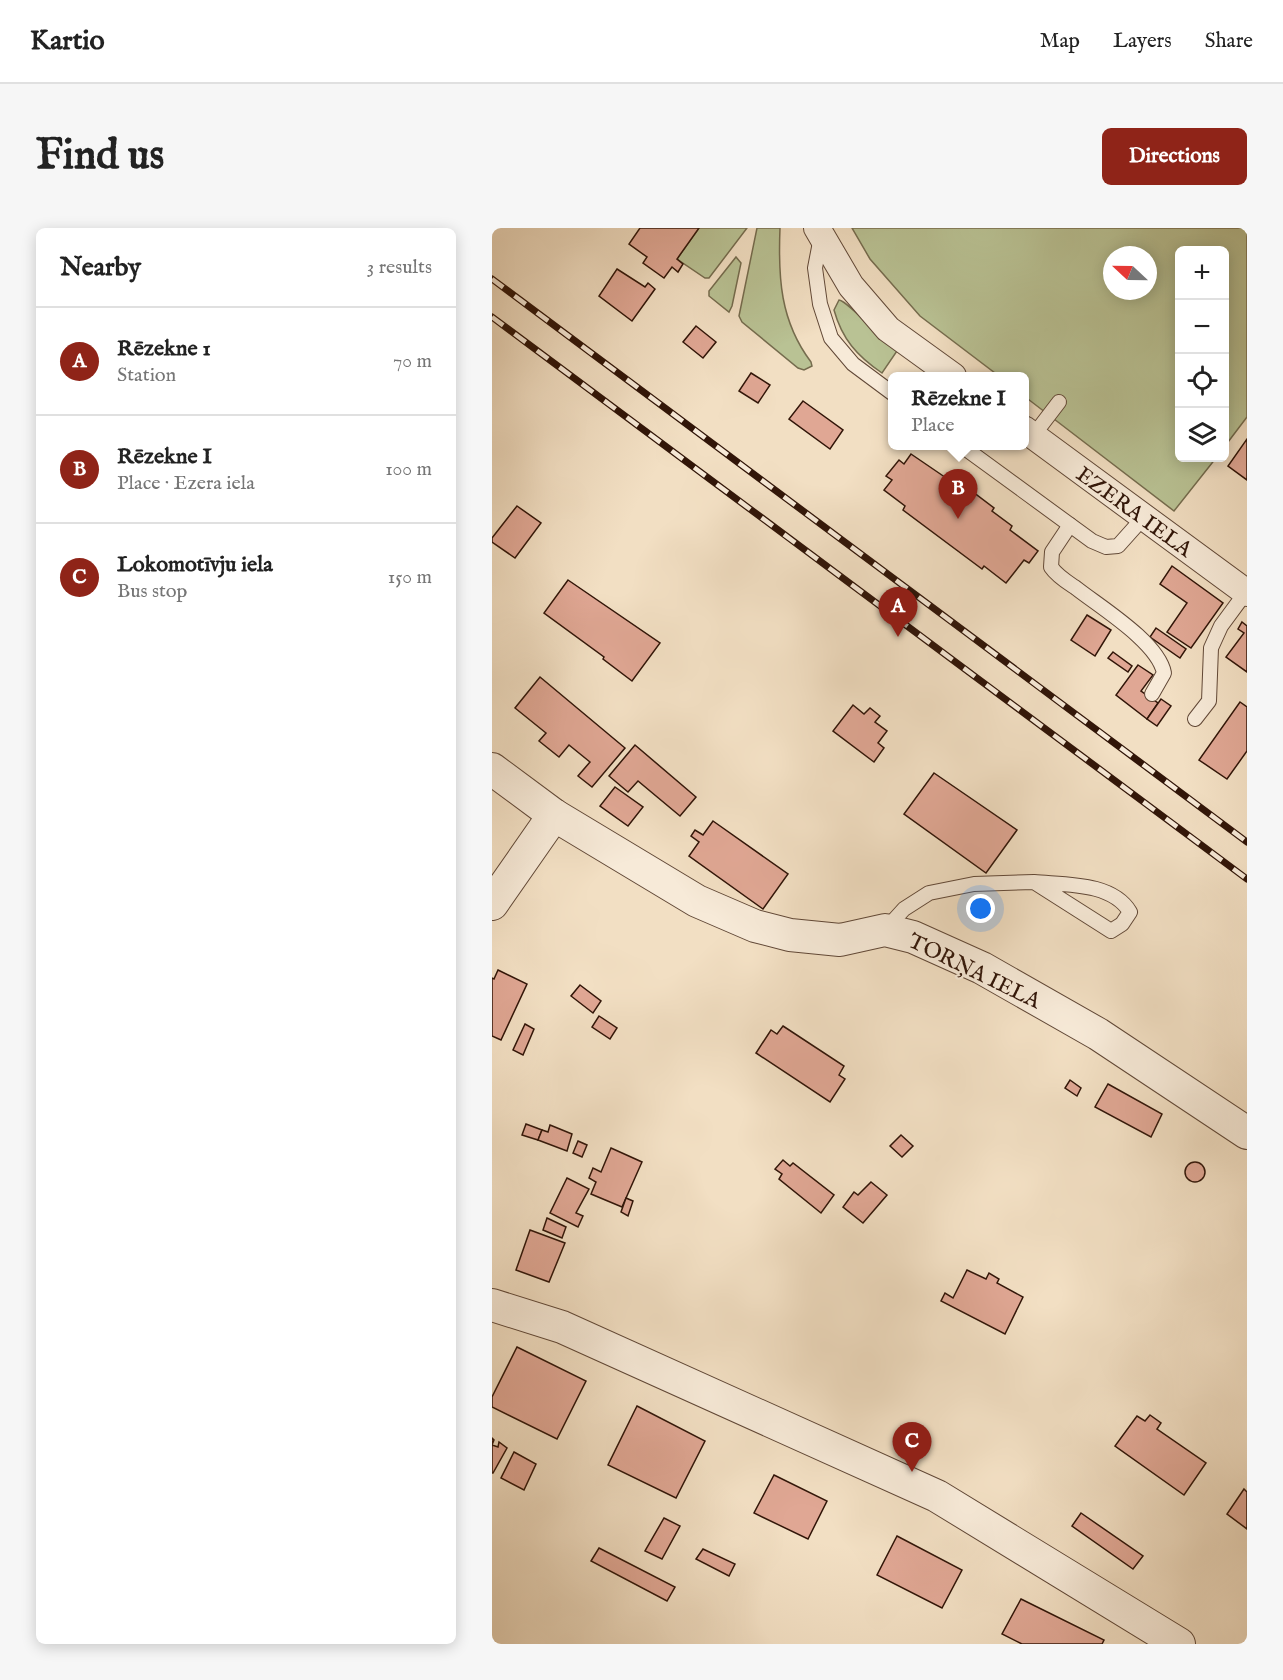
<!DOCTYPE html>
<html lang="en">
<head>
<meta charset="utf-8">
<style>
	:root { --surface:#fff; --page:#f6f6f6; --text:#222; --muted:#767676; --line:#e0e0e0; --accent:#8f2418 }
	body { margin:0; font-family:"IM FELL English",serif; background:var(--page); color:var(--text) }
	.controls { position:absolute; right:18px; top:18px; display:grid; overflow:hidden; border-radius:9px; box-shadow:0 3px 15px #0003 }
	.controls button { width:54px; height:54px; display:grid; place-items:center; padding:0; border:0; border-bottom:2px solid var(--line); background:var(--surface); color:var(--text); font:30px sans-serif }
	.compass { position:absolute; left:611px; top:18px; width:54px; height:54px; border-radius:50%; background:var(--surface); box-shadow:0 3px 15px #0003; rotate:292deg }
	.you { position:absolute; left:489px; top:681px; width:21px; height:21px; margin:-15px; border:4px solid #fff; border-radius:50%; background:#1a73e8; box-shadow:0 0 0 9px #1a73e833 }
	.badge { display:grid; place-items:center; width:39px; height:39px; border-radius:50%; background:var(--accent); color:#fff; font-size:20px; font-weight:700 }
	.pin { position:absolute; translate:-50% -50px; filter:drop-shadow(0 2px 3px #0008) }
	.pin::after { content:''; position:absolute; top:32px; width:21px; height:18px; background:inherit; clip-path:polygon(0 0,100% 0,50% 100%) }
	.popup { position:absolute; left:396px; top:144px; width:141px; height:78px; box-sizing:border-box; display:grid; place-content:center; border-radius:9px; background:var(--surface); filter:drop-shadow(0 2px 4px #0005); font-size:20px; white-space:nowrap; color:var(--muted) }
	.popup b { font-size:22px; color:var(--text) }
	.popup::after { content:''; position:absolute; left:50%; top:100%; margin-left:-12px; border:12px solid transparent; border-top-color:var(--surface) }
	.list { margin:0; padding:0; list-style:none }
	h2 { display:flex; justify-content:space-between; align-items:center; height:78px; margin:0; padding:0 24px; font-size:26px }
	h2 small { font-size:20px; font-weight:400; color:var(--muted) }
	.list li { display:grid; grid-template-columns:39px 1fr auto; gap:18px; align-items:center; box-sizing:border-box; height:108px; padding:0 24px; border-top:2px solid var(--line) }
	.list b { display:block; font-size:22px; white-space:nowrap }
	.list p { margin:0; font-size:20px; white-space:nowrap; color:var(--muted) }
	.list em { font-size:20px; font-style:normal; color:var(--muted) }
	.icon { flex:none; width:33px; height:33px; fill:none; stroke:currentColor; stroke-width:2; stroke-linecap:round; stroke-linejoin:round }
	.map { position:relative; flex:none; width:755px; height:1416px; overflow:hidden; border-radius:9px }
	header { display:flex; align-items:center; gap:36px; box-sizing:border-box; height:84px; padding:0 30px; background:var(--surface); border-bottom:2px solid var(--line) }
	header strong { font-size:28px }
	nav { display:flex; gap:33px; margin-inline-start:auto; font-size:21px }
	.intro { display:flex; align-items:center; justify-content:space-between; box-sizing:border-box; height:144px; padding:0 36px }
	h1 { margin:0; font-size:42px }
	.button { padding:15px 27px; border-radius:9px; background:var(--accent); color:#fff; font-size:21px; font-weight:700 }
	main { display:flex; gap:36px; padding:0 36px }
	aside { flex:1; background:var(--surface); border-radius:9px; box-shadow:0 3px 15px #0003 }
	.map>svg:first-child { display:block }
</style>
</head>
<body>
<header>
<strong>Kartio</strong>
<nav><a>Map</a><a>Layers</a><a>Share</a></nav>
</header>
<div class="intro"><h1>Find us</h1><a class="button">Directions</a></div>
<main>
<aside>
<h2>Nearby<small>3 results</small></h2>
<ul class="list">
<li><span class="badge">A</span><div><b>Rēzekne 1</b><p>Station</p></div><em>70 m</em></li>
<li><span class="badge">B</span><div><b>Rēzekne I</b><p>Place · Ezera iela</p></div><em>100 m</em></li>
<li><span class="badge">C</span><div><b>Lokomotīvju iela</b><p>Bus stop</p></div><em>150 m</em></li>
</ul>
</aside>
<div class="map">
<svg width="755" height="1416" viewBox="0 0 755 1416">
	<rect width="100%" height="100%" fill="#f2dfc3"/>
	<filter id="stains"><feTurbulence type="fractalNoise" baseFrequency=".00333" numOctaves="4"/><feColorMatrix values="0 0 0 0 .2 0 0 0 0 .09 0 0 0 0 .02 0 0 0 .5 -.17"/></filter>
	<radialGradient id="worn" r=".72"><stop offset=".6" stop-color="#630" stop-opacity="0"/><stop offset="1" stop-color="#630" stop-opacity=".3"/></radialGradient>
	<g fill="#b9c294" stroke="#756c4e" stroke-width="1.5" fill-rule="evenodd">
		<polygon points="207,0 255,0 217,50 213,50 185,31"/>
		<path d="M265,0H288C286,49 288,93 319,134L320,138L312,142L306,140L250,94L247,88Z"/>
		<path d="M360,0H755V189L733,218L732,22H688V230H724L682,283L532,168V148H507L428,88L378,31ZM620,27H656V63H620Z"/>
		<polygon points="244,29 249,35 240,78 237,84 217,68 217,63"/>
		<path d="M347,72C356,73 392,114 405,123L390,145C365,128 350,111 342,82Z"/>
	</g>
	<g fill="#e0a794" stroke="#311508" stroke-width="1.5">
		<polygon points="148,0 207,0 185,31 191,36 186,44 180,39 172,50 151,35 155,29 137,16"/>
		<polygon points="125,41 153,59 156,55 163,61 140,93 107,68"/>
		<polygon points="204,98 224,114 211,130 191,114"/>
		<polygon points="259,145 278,157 266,175 247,163"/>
		<polygon points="311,173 351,202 338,221 297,191"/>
		<polygon points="755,211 755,252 736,238"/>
		<polygon points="419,226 463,256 465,252 502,280 500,283 520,298 518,302 546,323 537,335 532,332 514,355 492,338 490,341 411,282 413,278 392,262 400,252 394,248 407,232 412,236"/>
		<polygon points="25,278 49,295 23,330 0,314 0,310"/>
		<polygon points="680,338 731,375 699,420 675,404 695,375 668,356"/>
		<polygon points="76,352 168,415 140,453 111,431 112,429 52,385"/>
		<polygon points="595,387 619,402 603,428 579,412"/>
		<polygon points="750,394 755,398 755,444 734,429 752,405 746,401"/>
		<polygon points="664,400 694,421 688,430 658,409"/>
		<polygon points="621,424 640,438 636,444 616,430"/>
		<polygon points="646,437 661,447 649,463 666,475 655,491 624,467"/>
		<polygon points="48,449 133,520 100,559 86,548 98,534 77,517 67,529 47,513 54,505 23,480"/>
		<polygon points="669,471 679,478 665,498 655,491"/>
		<polygon points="748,474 755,479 755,523 735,551 707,532"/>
		<polygon points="361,477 372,486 378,480 388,488 383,494 395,503 386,515 392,520 382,534 341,503"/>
		<polygon points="143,517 204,569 188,588 146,553 136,564 117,548"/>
		<polygon points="442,545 525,602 494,645 412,586"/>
		<polygon points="123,559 151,579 136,598 108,578"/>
		<polygon points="221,593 296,646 271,681 197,628 207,614 199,608 203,602 211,607"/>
		<polygon points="6,742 35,756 9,812 0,808 0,750 2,751"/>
		<polygon points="88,757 109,773 101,785 79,768"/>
		<polygon points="107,788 125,800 118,811 100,799"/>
		<polygon points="33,796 42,801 31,827 21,822"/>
		<polygon points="291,798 352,838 347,847 353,851 338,874 264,825 279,802 285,806"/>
		<polygon points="578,852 589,860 585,868 573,860"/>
		<polygon points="616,856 670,886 659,909 603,879"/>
		<polygon points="34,896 50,902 46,912 30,907"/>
		<polygon points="58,897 80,906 75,923 46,912 50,902 56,904"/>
		<polygon points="409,907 421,918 410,929 398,918"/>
		<polygon points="86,913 95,917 90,929 81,925"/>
		<polygon points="119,920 150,934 130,979 99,966 104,954 97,950 101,940 109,944"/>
		<polygon points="291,932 298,938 301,935 342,967 329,985 287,951 290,946 283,941"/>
		<circle cx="703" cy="944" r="10"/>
		<polygon points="75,950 97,961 84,985 91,988 86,999 58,985"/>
		<polygon points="379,954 395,967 371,995 351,979 362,964 366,967"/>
		<polygon points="134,970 141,973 136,988 129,984"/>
		<polygon points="55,990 74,999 70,1010 51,1002"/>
		<polygon points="38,1002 73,1015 57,1054 24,1042"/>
		<polygon points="475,1042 494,1051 497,1045 507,1051 505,1055 531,1069 513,1106 449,1073 453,1065 461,1070"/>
		<polygon points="25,1119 94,1153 65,1211 0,1179 0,1169"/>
		<polygon points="145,1178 213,1213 184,1270 116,1237"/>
		<polygon points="658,1187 669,1195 665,1201 714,1235 692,1267 623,1218 645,1188 653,1193"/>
		<polygon points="0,1210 2,1212 0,1217 6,1219 7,1214 15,1220 1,1245 0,1245"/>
		<polygon points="22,1224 44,1236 32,1262 9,1250"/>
		<polygon points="282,1247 335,1273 316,1311 262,1285"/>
		<polygon points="752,1261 755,1264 755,1301 735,1286"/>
		<polygon points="589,1285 651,1328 641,1341 580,1298"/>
		<polygon points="172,1290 188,1298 170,1331 153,1323"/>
		<polygon points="405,1308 470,1342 450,1380 385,1347"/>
		<polygon points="107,1320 183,1359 175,1373 99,1333"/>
		<polygon points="211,1321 243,1336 237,1348 204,1331"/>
		<polygon points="529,1371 612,1412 610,1416 530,1416 510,1406"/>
	</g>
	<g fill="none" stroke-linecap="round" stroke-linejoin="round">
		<g stroke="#614837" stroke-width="16">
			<g id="service">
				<polyline points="329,9 323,40 328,76 339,110 361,136 400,165"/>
				<polyline points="541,208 567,174"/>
				<polyline points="470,218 600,313 614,319 626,318 651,290"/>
				<path d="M578,297L560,324L559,339C565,348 575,354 584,360C608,379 666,414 672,445L660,466"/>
				<polyline points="703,491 717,473 719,420 729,398 754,364"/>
				<path d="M393,702L412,681L437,665L482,656L542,654L619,703L630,696L638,684C620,654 573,657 542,654"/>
			</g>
		</g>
		<g stroke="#614837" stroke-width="28">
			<g id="minor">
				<polyline points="325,0 359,58 396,101 461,148"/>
				<polyline points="532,201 755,365"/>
			</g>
		</g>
		<g stroke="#614837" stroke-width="34">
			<g id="tertiary">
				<polyline points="0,541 62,587 205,673 263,698 298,707 348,712 393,702 421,709 490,740 606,806 755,905"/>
				<polyline points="0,676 62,587"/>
				<polyline points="0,1077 70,1099 445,1268 687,1416"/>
			</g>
		</g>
		<use href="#service" stroke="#f7ead8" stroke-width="14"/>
		<use href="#minor" stroke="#f7ead8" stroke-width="26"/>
		<use href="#tertiary" stroke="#f7ead8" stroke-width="32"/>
		<g stroke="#311508" stroke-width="7">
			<g id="rail">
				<polyline points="0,51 755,614"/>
				<polyline points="0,89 755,651"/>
			</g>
		</g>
		<use href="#rail" stroke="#f7ead8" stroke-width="4.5" stroke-dasharray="14" stroke-linecap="butt"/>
	</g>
	<g text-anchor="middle" stroke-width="4.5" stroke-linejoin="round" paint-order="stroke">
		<g font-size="22" fill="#311508" stroke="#f7ead8">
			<text transform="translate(643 283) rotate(36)" y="8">EZERA IELA</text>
			<text transform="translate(483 742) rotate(26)" y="8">TORŅA IELA</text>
		</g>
	</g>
	<rect width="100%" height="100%" filter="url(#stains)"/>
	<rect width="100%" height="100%" fill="url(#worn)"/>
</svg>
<div class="controls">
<button>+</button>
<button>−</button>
<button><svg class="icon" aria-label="locate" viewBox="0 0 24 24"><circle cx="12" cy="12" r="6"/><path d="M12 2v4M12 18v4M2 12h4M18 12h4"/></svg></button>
<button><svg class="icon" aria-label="layers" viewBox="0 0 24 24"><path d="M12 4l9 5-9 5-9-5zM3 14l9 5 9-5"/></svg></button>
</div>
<svg class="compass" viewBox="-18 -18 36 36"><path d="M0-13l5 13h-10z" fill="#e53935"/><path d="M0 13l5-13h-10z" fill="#767676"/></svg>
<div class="you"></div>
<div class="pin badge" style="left:406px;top:409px">A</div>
<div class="pin badge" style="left:466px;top:291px">B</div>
<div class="popup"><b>Rēzekne I</b>Place</div>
<div class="pin badge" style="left:420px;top:1244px">C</div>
</div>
</main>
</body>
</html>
